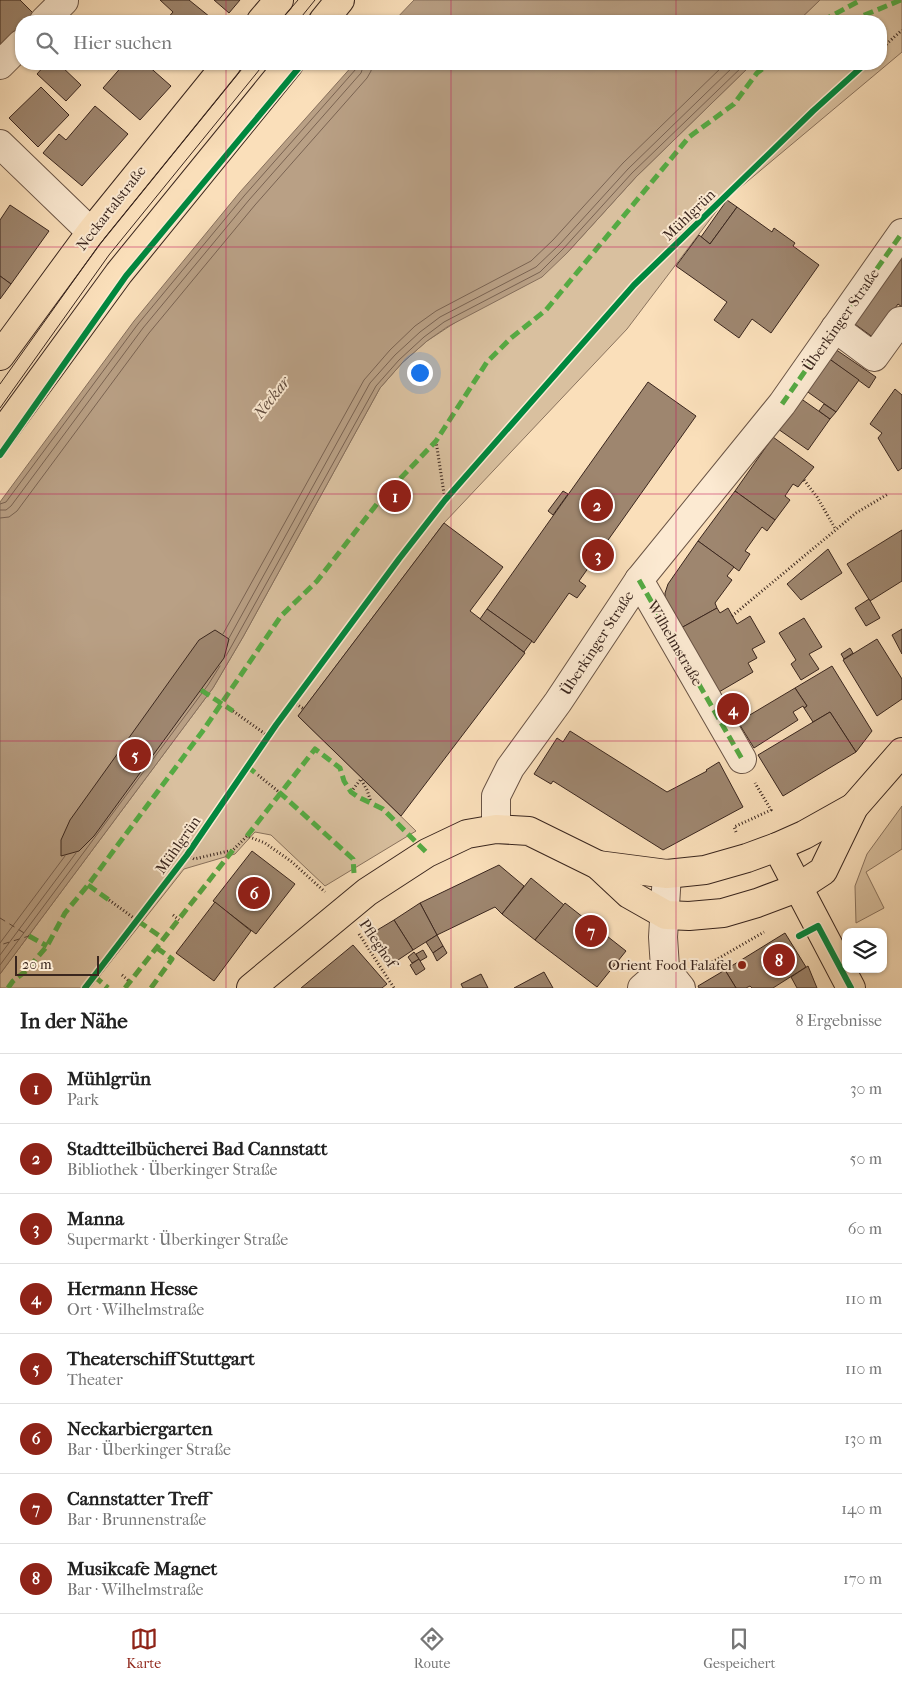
<!DOCTYPE html>
<html lang="de">
<head>
<meta charset="utf-8">
<style>
	:root { --surface:#fff; --page:#f6f6f6; --text:#222; --muted:#767676; --line:#e0e0e0; --accent:#8f2418 }
	body { margin:0; font-family:"IM FELL French Canon",serif; background:var(--page); color:var(--text) }
	.controls { position:absolute; right:15px; bottom:15px; display:grid; overflow:hidden; border-radius:10px; box-shadow:0 1px 4px #0004 }
	.controls button { width:45px; height:45px; display:grid; place-items:center; padding:0; border:0; border-bottom:1px solid var(--line); background:var(--surface); color:var(--text); font:25px sans-serif }
	.scale { position:absolute; left:15px; bottom:12px; width:84px; box-sizing:border-box; padding-left:5px; border:2px solid #3a261e; border-top:0; font-size:14px; line-height:18px; white-space:nowrap; color:#3a261e; -webkit-text-stroke:4px #fcead2; paint-order:stroke }
	.you { position:absolute; left:419px; top:372px; width:18px; height:18px; margin:-12px; border:4px solid #fff; border-radius:50%; background:#1a73e8; box-shadow:0 0 0 8px #1a73e833 }
	.badge { display:grid; place-items:center; width:32px; height:32px; border-radius:50%; background:var(--accent); color:#fff; font-size:16px; font-weight:700 }
	.pin { position:absolute; translate:-50% -50%; border:2px solid #fff; box-shadow:0 1px 5px #0006 }
	.list { margin:0; padding:0; list-style:none }
	h2 { display:flex; justify-content:space-between; align-items:center; height:65px; margin:0; padding:0 20px; font-size:21px }
	h2 small { font-size:16px; font-weight:400; color:var(--muted) }
	.list li { display:grid; grid-template-columns:32px 1fr auto; gap:15px; align-items:center; box-sizing:border-box; height:70px; padding:0 20px; border-top:1px solid var(--line) }
	.list b { display:block; font-size:19px; white-space:nowrap }
	.list p { margin:0; font-size:16px; white-space:nowrap; color:var(--muted) }
	.list em { font-size:16px; font-style:normal; color:var(--muted) }
	.icon { flex:none; width:28px; height:28px; fill:none; stroke:currentColor; stroke-width:2; stroke-linecap:round; stroke-linejoin:round }
	.map { position:relative; flex:none; width:902px; height:988px; overflow:hidden }
	.search { position:absolute; background:var(--surface); box-shadow:0 1px 4px #0004; left:15px; right:15px; top:15px; height:55px; display:flex; align-items:center; gap:12px; box-sizing:border-box; padding:0 18px; border-radius:20px; color:var(--muted); font-size:19px }
	.sheet { height:625px; background:var(--surface) }
	nav { display:flex; justify-content:space-around; align-items:center; box-sizing:border-box; height:70px; border-top:1px solid var(--line); background:var(--surface); font-size:14px; color:var(--muted) }
	nav a { display:grid; justify-items:center; gap:2px }
	nav .on { color:var(--accent) }
	.map>svg:first-child { display:block }
</style>
</head>
<body>
<div class="map">
<svg width="902" height="988" viewBox="0 0 902 988">
	<rect width="100%" height="100%" fill="#fadfba"/>
	<filter id="stains"><feTurbulence type="fractalNoise" baseFrequency=".004" numOctaves="4"/><feColorMatrix values="0 0 0 0 .2 0 0 0 0 .09 0 0 0 0 .02 0 0 0 .5 -.17"/></filter>
	<radialGradient id="worn" r=".72"><stop offset=".6" stop-color="#630" stop-opacity="0"/><stop offset="1" stop-color="#630" stop-opacity=".3"/></radialGradient>
	<g fill="#d9c09f" stroke="#8a735e">
		<polygon points="820,0 902,0 902,52 724,201 627,329 444,523 298,716 416,831 325,886 271,835 255,832 235,854 184,869 90,988 0,988 0,974 213,688 243,637 380,388 402,363 427,341 462,318 524,286 567,253 636,177 752,64 881,64 881,21 798,21"/>
		<polygon points="902,806 902,849 866,872 884,908 856,923 855,886 867,854"/>
	</g>
	<g fill="#b9a085" stroke="#866f5c">
		<polygon points="414,0 820,0 798,21 394,21"/>
		<polygon points="354,64 752,64 636,177 567,253 542,277 447,327 427,341 402,363 380,388 243,637 213,688 0,974 0,502 134,321 240,192"/>
	</g>
	<g fill="none" stroke-linecap="round" stroke-linejoin="round">
		<g stroke="#7a6352" stroke-width="1">
			<polyline points="0,504 6,502 138,324 244,196 356,69 358,64"/>
			<polyline points="0,510 6,510 11,506 143,328 249,200 361,73 364,64"/>
			<polyline points="0,518 9,517 17,511 149,333 255,205 367,78 371,71 372,64"/>
			<polyline points="223,634 364,380 390,350 415,326 436,311 531,261 553,240 623,163 725,64"/>
			<polyline points="229,638 370,383 395,355 420,332 440,317 536,267 559,245 628,169 736,64"/>
			<polyline points="226,656 376,386 399,360 424,337 444,322 540,272 563,249 632,173 745,64"/>
			<polyline points="0,943 65,856"/>
			<polyline points="0,955 76,853"/>
			<polyline points="0,965 208,685 220,666"/>
		</g>
		<polyline stroke="#604b3d" stroke-width="1" stroke-dasharray="6 5" stroke-linecap="butt" points="0,918 29,936 0,945"/>
	</g>
	<g fill="#9e866f" stroke="#3a261e">
		<polygon points="0,0 20,0 35,15 29,21 21,21 21,29 0,50"/>
		<polygon points="189,0 215,21 165,21 173,12 160,0"/>
		<polygon points="214,0 240,0 229,13"/>
		<polygon points="46,64 59,64 81,85 66,101 37,74"/>
		<polygon points="124,64 146,64 171,86 140,120 103,88"/>
		<polygon points="41,87 69,115 38,147 9,118"/>
		<polygon points="95,106 128,134 82,186 43,153 59,134 66,140"/>
		<polygon points="727,200 737,207 710,244 701,237"/>
		<polygon points="10,205 49,231 11,284 0,276 0,220"/>
		<polygon points="737,207 772,232 774,228 795,243 793,246 819,265 771,333 752,319 739,338 714,320 727,302 676,266 699,235 710,244"/>
		<polygon points="902,253 902,307 898,304 874,338 852,322"/>
		<polygon points="0,276 11,284 0,299"/>
		<polygon points="835,349 876,377 869,388 828,358"/>
		<polygon points="828,358 859,380 836,412 805,390"/>
		<polygon points="648,382 696,416 579,581 586,586 577,598 569,593 534,643 487,609"/>
		<polygon points="895,389 902,395 902,468 898,471 878,438 882,433 870,424"/>
		<polygon points="800,398 830,419 808,450 778,429"/>
		<polygon points="824,404 836,412 830,419 819,411"/>
		<polygon points="773,437 814,467 798,487 793,484 785,496 790,500 775,520 735,491"/>
		<polygon points="563,491 568,494 553,515 548,511"/>
		<polygon points="735,491 775,520 767,531 762,527 745,551 750,554 739,571 698,541"/>
		<polygon points="444,523 503,567 470,611 525,653 401,816 298,716"/>
		<polygon points="902,530 902,581 870,601 847,564"/>
		<polygon points="698,541 734,567 727,576 732,580 715,603 717,608 681,628 665,599 665,593 668,584"/>
		<polygon points="828,549 842,573 801,600 787,584"/>
		<polygon points="869,599 880,618 866,626 855,608"/>
		<polygon points="717,608 720,613 728,608 737,624 750,616 765,642 752,649 757,658 748,663 753,672 719,692 681,628"/>
		<polygon points="487,609 532,641 524,652 480,619"/>
		<polygon points="804,618 822,647 809,654 819,669 801,680 791,664 796,660 779,633"/>
		<polygon points="902,629 902,654 892,635"/>
		<polygon points="215,630 229,639 224,658 94,836 79,851 61,856 61,840 70,820 199,640"/>
		<polygon points="877,639 902,679 902,699 877,716 843,660"/>
		<polygon points="850,648 853,653 844,659 841,654"/>
		<polygon points="832,666 872,731 856,752 830,712 813,722 804,708 807,706 795,688"/>
		<polygon points="795,688 807,706 804,708 803,706 793,712 798,720 754,748 738,722"/>
		<polygon points="830,712 856,752 783,796 758,755"/>
		<polygon points="570,731 667,792 707,771 706,770 719,762 743,807 663,850 553,781 551,784 534,774 557,738 563,742"/>
		<polygon points="252,851 295,884 256,934 213,901"/>
		<polygon points="499,865 524,886 502,914 495,907 437,935 420,903"/>
		<polygon points="531,878 564,905 535,940 502,914"/>
		<polygon points="215,902 251,931 214,981 176,953"/>
		<polygon points="420,903 437,935 413,950 394,920"/>
		<polygon points="565,903 626,951 597,987 535,940"/>
		<polygon points="394,920 413,950 389,966 369,935"/>
		<polygon points="785,933 806,967 773,988 752,988 750,986 746,988 736,988 725,970"/>
		<polygon points="437,935 443,946 433,953 426,942"/>
		<polygon points="353,945 387,984 382,988 301,988"/>
		<polygon points="443,946 447,953 437,961 433,953"/>
		<polygon points="423,950 427,957 420,961 416,954"/>
		<polygon points="414,952 419,959 412,963 408,957"/>
		<polygon points="419,959 425,969 416,975 410,965"/>
		<polygon points="808,966 817,988 797,988 791,977"/>
		<polygon points="725,970 736,988 699,988 698,986"/>
		<polygon points="544,972 553,988 514,988"/>
		<polygon points="481,974 488,988 463,988 461,984"/>
	</g>
	<g fill="none" stroke-linecap="round" stroke-linejoin="round">
		<g stroke="#6a5445" stroke-width="30">
			<g id="minor">
				<polyline points="44,21 64,1"/>
				<polyline points="0,65 21,44"/>
				<polyline points="0,144 91,232"/>
				<polyline points="835,328 874,357 900,321 902,323"/>
				<polyline points="639,580 742,759"/>
				<polyline points="496,829 496,796 510,768 558,702 639,580 782,404 902,233"/>
				<polyline points="665,968 663,937 667,874"/>
				<polyline points="665,968 681,988"/>
				<polyline points="642,988 665,968"/>
			</g>
		</g>
		<g stroke="#3a261e" stroke-width="30">
			<g id="major">
				<polyline points="261,21 279,0"/>
				<polyline points="323,21 340,0"/>
				<polyline points="0,356 91,232 227,64"/>
				<polyline points="0,436 119,273 289,64"/>
				<polyline points="777,847 851,988"/>
				<polyline points="598,865 667,874 705,870 747,858 777,847 804,835 854,807"/>
				<polyline points="251,988 367,892 427,853 467,834 496,829 529,831 598,865 629,894 666,915 689,916 723,913 757,903 797,888 823,871 854,807 902,752"/>
			</g>
		</g>
		<g stroke="#3a261e" stroke-width="3" stroke-dasharray="1 2.5" stroke-linecap="butt">
			<polyline points="881,49 902,30"/>
			<polyline points="436,441 445,500"/>
			<polyline points="804,480 817,497 836,530"/>
			<polyline points="732,616 856,513 888,494"/>
			<polyline points="293,702 304,709"/>
			<polyline points="233,711 268,736"/>
			<polyline points="258,775 279,792"/>
			<polyline points="351,792 361,779 367,790 371,802"/>
			<polyline points="736,832 734,827 771,810 755,783"/>
			<polyline points="187,855 194,859 233,850 247,836 265,843 292,862 325,892"/>
			<polyline points="109,900 138,921"/>
			<polyline points="173,915 179,920"/>
			<polyline points="359,934 394,988"/>
			<polyline points="700,969 764,932"/>
			<polyline points="122,975 130,982"/>
			<polyline points="85,988 187,855 276,725 399,559 445,500 634,285 813,111 865,64"/>
		</g>
		<use href="#minor" stroke="#fcead2" stroke-width="28"/>
		<use href="#major" stroke="#fadfba" stroke-width="28"/>
		<g stroke="#3a261e" stroke-width="1">
			<polyline points="280,21 298,0"/>
			<polyline points="298,21 315,0"/>
			<polyline points="0,384 99,245 246,64"/>
			<polyline points="0,408 109,255 264,64"/>
		</g>
		<g stroke="#55aa43" stroke-width="5" stroke-dasharray="10 5" stroke-linecap="butt">
			<polyline points="822,21 861,0"/>
			<polyline points="850,21 901,0"/>
			<polyline points="782,404 902,233"/>
			<polyline points="639,580 742,759"/>
			<polyline points="201,690 233,711"/>
			<polyline points="247,766 258,775"/>
			<polyline points="279,792 353,859 354,873"/>
			<polyline points="247,836 315,749 340,768 344,781 351,792 358,797 383,809 427,853"/>
			<polyline points="88,885 109,900"/>
			<polyline points="138,921 164,939"/>
			<polyline points="29,936 47,946"/>
			<polyline points="94,976 108,988"/>
			<polyline points="8,988 13,981 26,971 47,946 65,913 88,885 202,732 281,616 317,581 380,500 436,441 487,362 511,338 546,310 689,137 734,104 757,73 769,64"/>
			<polyline points="125,988 233,850"/>
			<polyline points="151,988 172,959 157,948"/>
		</g>
		<g stroke="#fcead2" stroke-width="9">
			<g id="cycleway">
				<polyline points="0,455 126,276 302,64"/>
				<polyline points="799,936 818,926 851,988"/>
				<polyline points="85,988 187,855 276,725 399,559 445,500 634,285 813,111 865,64"/>
			</g>
		</g>
		<use href="#cycleway" stroke="#00873e" stroke-width="6"/>
	</g>
	<path fill="none" stroke="#c2185b" stroke-width="1" stroke-opacity="0.55" d="M226,0V21M451,0V21M676,0V21M226,64V988M451,64V988M676,64V988M0,247H902M0,494H902M0,741H902"/>
	<circle fill="#8f2418" stroke="#fcead2" stroke-width="2" cx="742" cy="965" r="5"/>
	<g text-anchor="middle" stroke-width="4" stroke-linejoin="round" paint-order="stroke">
		<g font-size="15" fill="#3a261e" stroke="#fcead2">
			<text transform="translate(111 208) rotate(-52)" y="5">Neckartalstraße</text>
			<text transform="translate(689 215) rotate(-44)" y="5">Mühlgrün</text>
			<text transform="translate(841 320) rotate(-55)" y="5">Überkinger Straße</text>
			<text transform="translate(597 643) rotate(-57)" y="5">Überkinger Straße</text>
			<text transform="translate(675 643) rotate(60)" y="5">Wilhelmstraße</text>
			<text transform="translate(178 845) rotate(-55)" y="5">Mühlgrün</text>
			<text transform="translate(378 943) rotate(56)" y="5">Pfleghof</text>
		</g>
		<g font-size="15" fill="#3a261e" stroke="#fcead2" text-anchor="end">
			<text x="732" y="970">Orient Food Falafel</text>
		</g>
		<g font-size="16" font-style="italic" fill="#604b3d" stroke="#fcead2">
			<text transform="translate(271 397) rotate(-52)" y="6">Neckar</text>
		</g>
	</g>
	<rect width="100%" height="100%" filter="url(#stains)"/>
	<rect width="100%" height="100%" fill="url(#worn)"/>
</svg>
<div class="controls">
<button><svg class="icon" aria-label="layers" viewBox="0 0 24 24"><path d="M12 4l9 5-9 5-9-5zM3 14l9 5 9-5"/></svg></button>
</div>
<div class="scale">20 m</div>
<div class="you"></div>
<div class="pin badge" style="left:395px;top:496px">1</div>
<div class="pin badge" style="left:597px;top:505px">2</div>
<div class="pin badge" style="left:598px;top:555px">3</div>
<div class="pin badge" style="left:733px;top:709px">4</div>
<div class="pin badge" style="left:135px;top:755px">5</div>
<div class="pin badge" style="left:254px;top:893px">6</div>
<div class="pin badge" style="left:591px;top:931px">7</div>
<div class="pin badge" style="left:779px;top:960px">8</div>
<div class="search"><svg class="icon" aria-label="search" viewBox="0 0 24 24"><circle cx="10" cy="10" r="6"/><path d="M15 15l6 6"/></svg>Hier suchen</div>
</div>
<section class="sheet">
<h2>In der Nähe<small>8 Ergebnisse</small></h2>
<ul class="list">
<li><span class="badge">1</span><div><b>Mühlgrün</b><p>Park</p></div><em>30 m</em></li>
<li><span class="badge">2</span><div><b>Stadtteilbücherei Bad Cannstatt</b><p>Bibliothek · Überkinger Straße</p></div><em>50 m</em></li>
<li><span class="badge">3</span><div><b>Manna</b><p>Supermarkt · Überkinger Straße</p></div><em>60 m</em></li>
<li><span class="badge">4</span><div><b>Hermann Hesse</b><p>Ort · Wilhelmstraße</p></div><em>110 m</em></li>
<li><span class="badge">5</span><div><b>Theaterschiff Stuttgart</b><p>Theater</p></div><em>110 m</em></li>
<li><span class="badge">6</span><div><b>Neckarbiergarten</b><p>Bar · Überkinger Straße</p></div><em>130 m</em></li>
<li><span class="badge">7</span><div><b>Cannstatter Treff</b><p>Bar · Brunnenstraße</p></div><em>140 m</em></li>
<li><span class="badge">8</span><div><b>Musikcafe Magnet</b><p>Bar · Wilhelmstraße</p></div><em>170 m</em></li>
</ul>
</section>
<nav>
<a class="on"><svg class="icon" aria-label="map" viewBox="0 0 24 24"><path d="M3 6l6-2 6 2 6-2v14l-6 2-6-2-6 2zM9 4v14M15 6v14"/></svg>Karte</a>
<a><svg class="icon" aria-label="directions" viewBox="0 0 24 24"><path d="M12 3l9 9-9 9-9-9zM9 14v-3h6M13 9l2 2-2 2"/></svg>Route</a>
<a><svg class="icon" aria-label="saved" viewBox="0 0 24 24"><path d="M7 4h10v16l-5-4-5 4z"/></svg>Gespeichert</a>
</nav>
</body>
</html>
